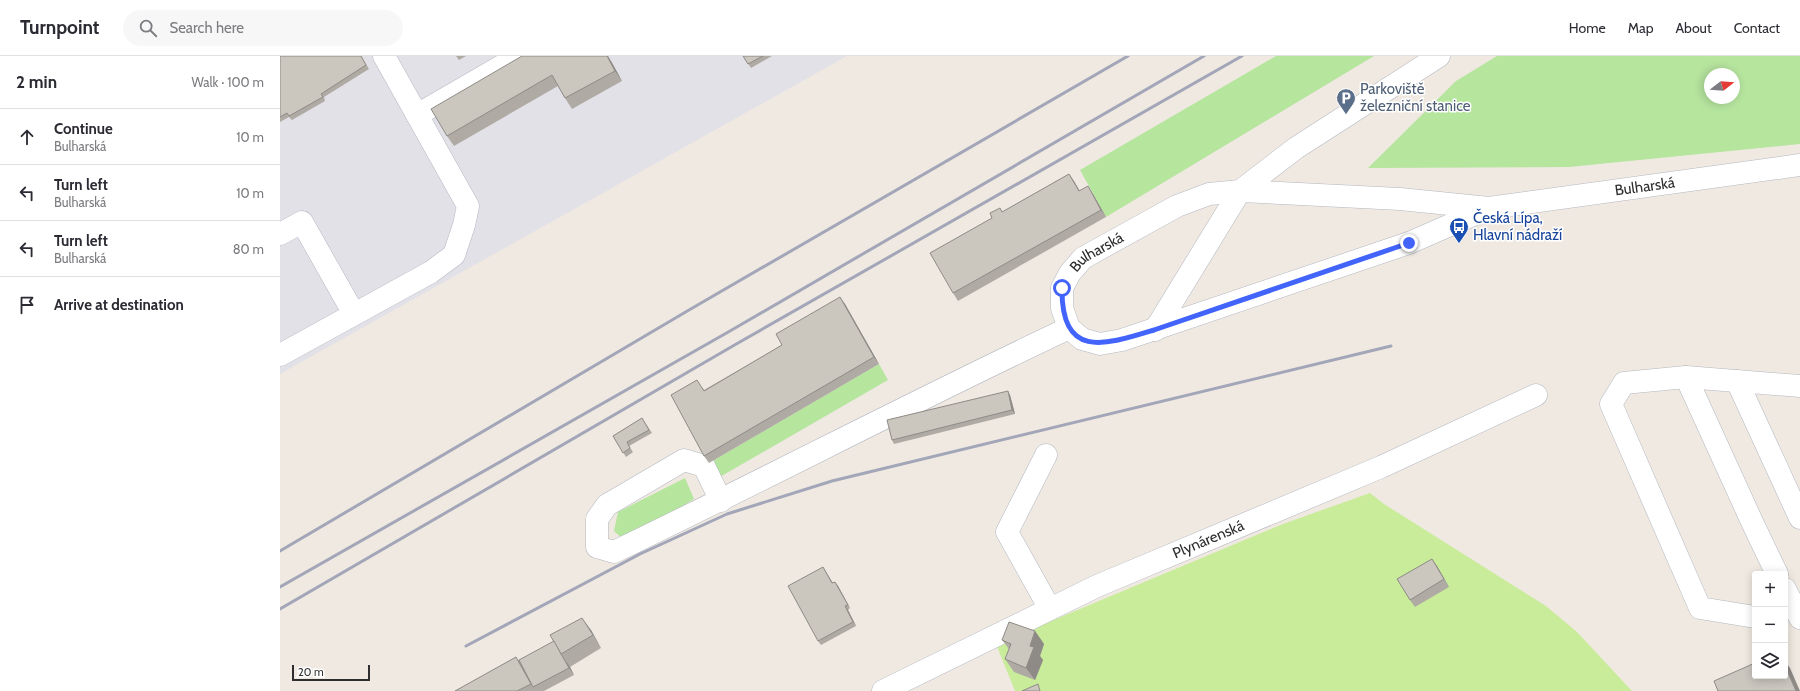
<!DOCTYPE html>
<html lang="en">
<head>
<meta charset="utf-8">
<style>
	:root { --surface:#fff; --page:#f7f7f7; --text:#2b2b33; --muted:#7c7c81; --line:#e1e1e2 }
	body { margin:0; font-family:Cabin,sans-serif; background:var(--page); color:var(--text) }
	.controls { position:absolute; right:12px; bottom:12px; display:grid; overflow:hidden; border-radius:4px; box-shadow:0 2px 10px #0003 }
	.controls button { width:36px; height:36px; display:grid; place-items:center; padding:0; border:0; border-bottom:1px solid var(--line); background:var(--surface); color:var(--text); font:20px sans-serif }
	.compass { position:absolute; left:1424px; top:12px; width:36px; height:36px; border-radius:50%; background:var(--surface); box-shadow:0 2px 10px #0003; rotate:73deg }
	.scale { position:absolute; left:12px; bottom:10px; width:78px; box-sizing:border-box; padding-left:4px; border:2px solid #2e2e2e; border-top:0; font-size:11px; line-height:14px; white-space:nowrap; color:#2e2e2e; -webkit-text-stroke:3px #fff; paint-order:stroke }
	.stop { position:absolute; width:12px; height:12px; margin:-9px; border:3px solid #4264fb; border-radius:50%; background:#fff }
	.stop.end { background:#4264fb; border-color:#fff; box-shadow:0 1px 4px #0008 }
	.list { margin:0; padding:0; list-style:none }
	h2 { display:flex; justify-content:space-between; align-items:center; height:52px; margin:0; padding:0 16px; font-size:17px }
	h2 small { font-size:13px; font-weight:400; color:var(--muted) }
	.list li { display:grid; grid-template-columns:26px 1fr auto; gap:12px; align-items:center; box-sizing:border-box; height:56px; padding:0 16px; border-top:1px solid var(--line) }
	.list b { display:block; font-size:15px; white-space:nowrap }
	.list p { margin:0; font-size:13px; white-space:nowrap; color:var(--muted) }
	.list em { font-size:13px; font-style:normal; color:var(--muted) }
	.icon { flex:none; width:22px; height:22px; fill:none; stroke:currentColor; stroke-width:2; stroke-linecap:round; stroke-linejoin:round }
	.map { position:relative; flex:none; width:1520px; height:635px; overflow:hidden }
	header { display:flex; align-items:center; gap:24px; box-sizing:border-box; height:56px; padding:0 20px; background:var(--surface); border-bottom:1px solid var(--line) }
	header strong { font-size:19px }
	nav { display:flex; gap:22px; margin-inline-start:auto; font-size:14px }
	.search { width:280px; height:36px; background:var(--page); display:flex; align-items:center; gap:10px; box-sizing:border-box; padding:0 14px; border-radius:22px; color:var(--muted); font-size:15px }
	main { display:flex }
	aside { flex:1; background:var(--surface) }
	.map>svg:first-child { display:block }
</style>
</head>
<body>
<header>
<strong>Turnpoint</strong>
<div class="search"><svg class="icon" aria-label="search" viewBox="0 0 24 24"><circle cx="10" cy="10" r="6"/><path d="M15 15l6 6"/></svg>Search here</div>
<nav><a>Home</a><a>Map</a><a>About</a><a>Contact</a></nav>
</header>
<main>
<aside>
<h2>2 min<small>Walk · 100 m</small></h2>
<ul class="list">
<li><svg class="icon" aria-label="ahead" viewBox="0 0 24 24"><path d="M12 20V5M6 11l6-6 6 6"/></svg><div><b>Continue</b><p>Bulharská</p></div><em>10 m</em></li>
<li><svg class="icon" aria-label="left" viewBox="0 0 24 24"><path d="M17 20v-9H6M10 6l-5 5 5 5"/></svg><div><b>Turn left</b><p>Bulharská</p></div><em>10 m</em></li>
<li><svg class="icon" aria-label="left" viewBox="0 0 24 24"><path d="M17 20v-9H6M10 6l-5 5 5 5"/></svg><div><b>Turn left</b><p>Bulharská</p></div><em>80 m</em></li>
<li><svg class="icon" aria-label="arrive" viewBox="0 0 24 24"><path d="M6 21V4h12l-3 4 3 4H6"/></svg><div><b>Arrive at destination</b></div></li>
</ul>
</aside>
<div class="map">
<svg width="1520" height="635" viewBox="0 0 1520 635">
	<rect width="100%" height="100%" fill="#efe9e1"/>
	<polygon fill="#e3e1e8" points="0,0 567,0 0,318"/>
	<g fill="#b6e59e" fill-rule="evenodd">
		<polygon points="996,0 1094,0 826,161 800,114"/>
		<path d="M1217,0H1520V88L1289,111L1088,112L1176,25ZM1430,18H1454V42H1430Z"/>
		<polygon points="599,308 608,324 438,422 429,407"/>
		<polygon points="405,422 414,443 345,485 334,475 338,456"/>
	</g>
	<polygon fill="#c9ec9a" points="1090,437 1104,448 1266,550 1297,576 1352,635 735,635 716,588 1003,468"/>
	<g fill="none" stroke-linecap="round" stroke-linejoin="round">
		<g stroke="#b4b7c1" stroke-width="23">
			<g id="minor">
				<polyline points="137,59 239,0"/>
				<path id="s1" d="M1209,152L1129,187L842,284L820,288L802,283L789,272L782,252V232L790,217L803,202L897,150L929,138L960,135L1120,143L1209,152L1520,109"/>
				<polyline points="0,178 22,166 74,258"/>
				<polyline points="875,274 960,135 1016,92 1159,0"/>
				<polyline points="0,299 151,216 174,199 184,169 188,150 104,0"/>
				<polyline points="1406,321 1344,327 1331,348 1420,552 1475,561"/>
				<polyline points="1457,325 1520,462"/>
				<polyline points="766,399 727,476 770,553"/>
				<path d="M441,445L424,410L404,404L327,449L317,463V491L334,496C486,423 636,344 789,272"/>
				<polyline points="1497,518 1473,468 1406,321 1520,330"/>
				<polyline points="1505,533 1520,562"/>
				<path id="s2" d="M603,635L817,530L1101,411L1256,339"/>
			</g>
		</g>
		<use href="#minor" stroke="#fff" stroke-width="22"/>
		<g stroke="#a3a6b8" stroke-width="3">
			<polyline points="0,495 409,254 848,0"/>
			<polyline points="0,531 450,275 924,0"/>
			<polyline points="0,553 458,287 962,0"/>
			<polyline points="186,590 360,498 447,458 552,425 1111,290"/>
		</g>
	</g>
	<g fill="#afaba4">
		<polygon points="0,0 81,0 89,13 44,41 45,45 12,64 9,61 0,66"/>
		<polygon points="176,0 186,0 179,4"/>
		<polygon points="242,0 331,5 342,25 292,53 285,42 278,30 174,90 167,80"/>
		<polygon points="463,0 492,0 471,12"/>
		<polygon points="789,118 800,135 813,138 826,161 678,245 673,237 712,162"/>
		<polygon points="565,248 599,308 429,407 424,400 422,331 424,334 502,289"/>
		<polygon points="730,339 735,358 614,388 612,384"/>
		<polygon points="362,362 372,377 349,390 353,396 346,401 333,380"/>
		<polygon points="1157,510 1169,531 1135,551 1130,544"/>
		<polygon points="543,511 553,527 558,530 570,552 568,554 576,570 541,589 538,585"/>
		<polygon points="311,574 321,592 290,611 294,619 264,635 175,635 239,604"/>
		<polygon points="755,575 764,588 760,600 763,604 755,624 734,616 725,603 729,593 722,584"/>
	</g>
	<g fill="#8e8b86">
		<polygon points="327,0 328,0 331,5 342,25 335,15"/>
		<polygon points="789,118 794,125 804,143 799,135"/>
		<polygon points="808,130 813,138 826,161 821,154"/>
		<polygon points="560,241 565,248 599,308 594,301"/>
		<polygon points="728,335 730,339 735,358 732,354"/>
		<polygon points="1152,503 1157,510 1169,531 1164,523"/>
		<polygon points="555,526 558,530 570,552 568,549"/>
		<polygon points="565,550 568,554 576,570 573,566"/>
		<polygon points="302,562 311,574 321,592 313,579"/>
		<polygon points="755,575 764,588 760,600 763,604 755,624 746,612 750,590"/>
		<polygon points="286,605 290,611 294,619 289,612"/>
		<polygon points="1505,605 1510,612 1520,635 1516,635 1505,610"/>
	</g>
	<g fill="#cbc7bf" stroke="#8e8b86">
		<polygon points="0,0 81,0 86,9 41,38 43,41 9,60 7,57 0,61"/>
		<polygon points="242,0 327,0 335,15 285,42 272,19 167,80 151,53"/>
		<polygon points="463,0 483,0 468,8"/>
		<polygon points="789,118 799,135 808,130 821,154 673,237 650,197 712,162 710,157 720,152 722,156"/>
		<polygon points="560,241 594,301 424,400 391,339 417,324 424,335 502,289 496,278"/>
		<polygon points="728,335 732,354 612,384 607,364"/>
		<polygon points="362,362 369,374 347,386 350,392 343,397 333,380"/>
		<polygon points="1152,503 1164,523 1130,544 1117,523"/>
		<polygon points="543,511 552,527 555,526 568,549 565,550 573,566 538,585 508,530"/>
		<polygon points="302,562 313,579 281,598 270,579"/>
		<polygon points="729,566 755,575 750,590 754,591 746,612 725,603 731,588 722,584"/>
		<polygon points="274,585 281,598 289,612 253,631 239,604"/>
		<polygon points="236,601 251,628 237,635 175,635"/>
		<polygon points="1475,607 1475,620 1505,620 1505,610 1516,635 1438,635 1434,625"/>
		<polygon points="758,628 760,635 742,635"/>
	</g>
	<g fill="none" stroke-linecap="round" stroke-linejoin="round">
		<path stroke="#4264fb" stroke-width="5" d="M782,232C781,304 825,289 874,274L1129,187"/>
	</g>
	<defs>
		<g id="parking-pin" transform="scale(1)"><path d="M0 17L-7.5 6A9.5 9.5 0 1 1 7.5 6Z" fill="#5c6f8a" stroke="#fff"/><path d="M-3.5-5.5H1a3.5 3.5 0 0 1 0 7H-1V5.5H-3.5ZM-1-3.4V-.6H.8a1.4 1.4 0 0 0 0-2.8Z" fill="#fff"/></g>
		<g id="bus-pin" transform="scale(1)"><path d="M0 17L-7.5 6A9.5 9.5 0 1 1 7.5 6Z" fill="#1a4fb4" stroke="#fff"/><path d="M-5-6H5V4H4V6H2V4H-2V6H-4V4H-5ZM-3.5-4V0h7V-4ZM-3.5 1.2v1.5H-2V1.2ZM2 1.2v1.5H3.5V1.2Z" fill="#fff"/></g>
	</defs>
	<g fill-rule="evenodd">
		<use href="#parking-pin" x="1066" y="42"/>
		<use href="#bus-pin" x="1179" y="171"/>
	</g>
	<g text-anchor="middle" stroke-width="3" stroke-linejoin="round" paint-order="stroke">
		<g font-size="15" fill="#4e5e75" stroke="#fff" text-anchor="start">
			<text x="1080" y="38">Parkoviště<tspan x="1080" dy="17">železniční stanice</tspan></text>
		</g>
		<g font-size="15" fill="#2e2e2e" stroke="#fff">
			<text dy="5" stroke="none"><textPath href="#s1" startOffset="1106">Bulharská</textPath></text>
			<text dy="5" stroke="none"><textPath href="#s1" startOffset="541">Bulharská</textPath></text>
			<text dy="5" stroke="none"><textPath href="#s2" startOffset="359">Plynárenská</textPath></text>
		</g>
		<g font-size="15" fill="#164399" stroke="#fff" text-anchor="start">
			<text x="1193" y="167">Česká Lípa,<tspan x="1193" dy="17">Hlavní nádraží</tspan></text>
		</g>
	</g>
</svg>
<div class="controls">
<button>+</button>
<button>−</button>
<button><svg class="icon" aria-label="layers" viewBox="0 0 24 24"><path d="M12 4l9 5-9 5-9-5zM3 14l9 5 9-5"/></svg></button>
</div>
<svg class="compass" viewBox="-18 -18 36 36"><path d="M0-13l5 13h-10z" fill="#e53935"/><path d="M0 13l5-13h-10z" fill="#7c7c81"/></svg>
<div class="scale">20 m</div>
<div class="stop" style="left:782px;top:232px"></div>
<div class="stop end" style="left:1129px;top:187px"></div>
</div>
</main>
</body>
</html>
